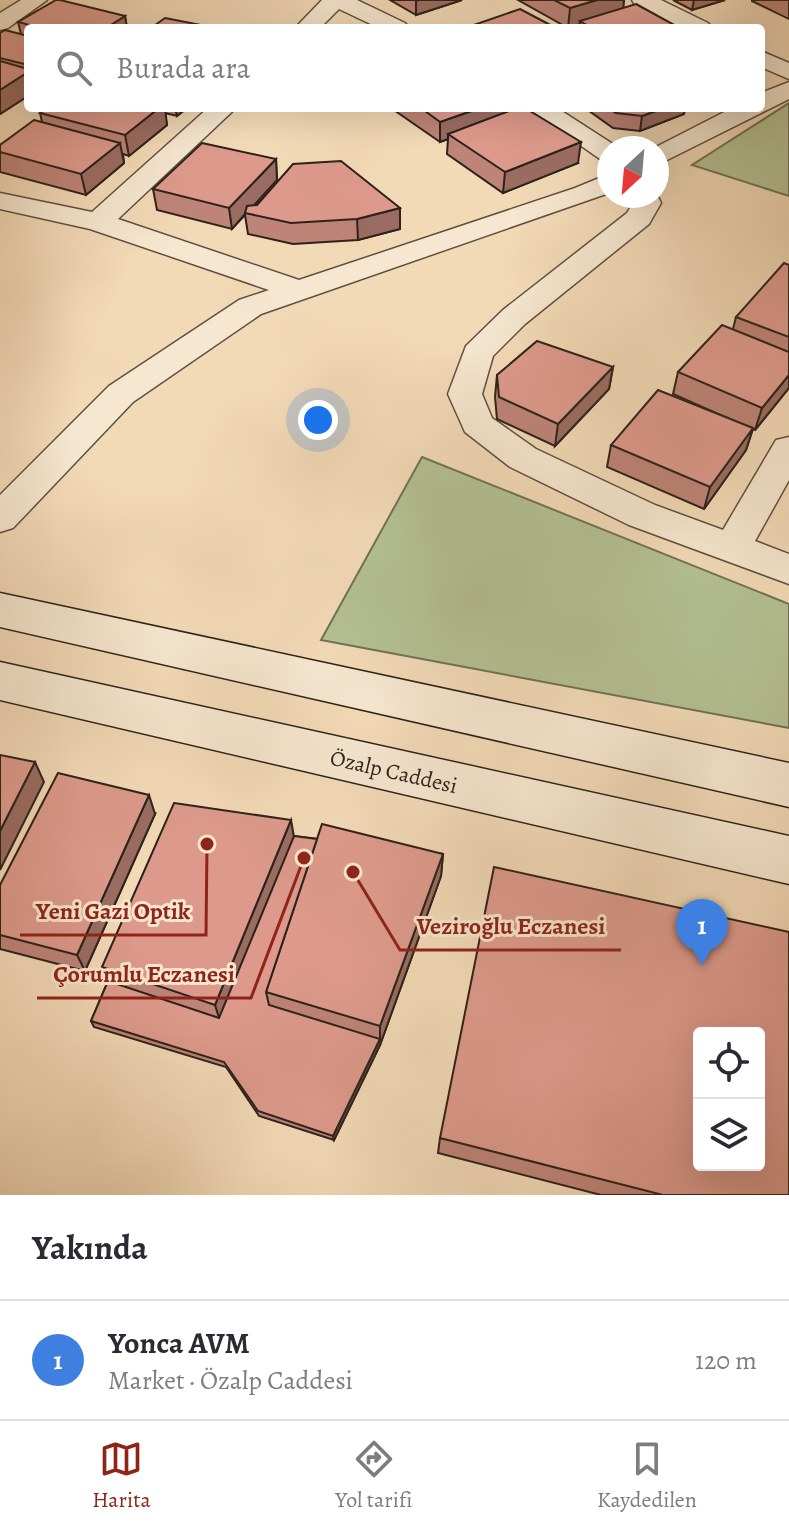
<!DOCTYPE html>
<html lang="tr">
<head>
<meta charset="utf-8">
<style>
	:root { --surface:#fff; --page:#f2f2f3; --text:#2b2b33; --muted:#7c7c81; --line:#e1e1e2; --accent:#8f2418 }
	body { margin:0; font-family:Alegreya,serif; background:var(--page); color:var(--text) }
	.controls { position:absolute; right:24px; bottom:24px; display:grid; overflow:hidden; border-radius:8px; box-shadow:0 8px 32px #0002 }
	.controls button { width:72px; height:72px; display:grid; place-items:center; padding:0; border:0; border-bottom:2px solid var(--line); background:var(--surface); color:var(--text); font:40px sans-serif }
	.compass { position:absolute; left:597px; top:136px; width:72px; height:72px; border-radius:50%; background:var(--surface); box-shadow:0 8px 32px #0002; rotate:206deg }
	.you { position:absolute; left:318px; top:420px; width:28px; height:28px; margin:-20px; border:6px solid #fff; border-radius:50%; background:#1a73e8; box-shadow:0 0 0 12px #1a73e833 }
	.badge { display:grid; place-items:center; width:52px; height:52px; border-radius:50%; background:var(--accent); color:#fff; font-size:26px; font-weight:700 }
	.pin { position:absolute; translate:-50% -66px; filter:drop-shadow(0 2px 4px #0008) }
	.pin::after { content:''; position:absolute; top:42px; width:28px; height:24px; background:inherit; clip-path:polygon(0 0,100% 0,50% 100%) }
	.list { margin:0; padding:0; list-style:none }
	h2 { display:flex; justify-content:space-between; align-items:center; height:104px; margin:0; padding:0 32px; font-size:34px }
	h2 small { font-size:26px; font-weight:400; color:var(--muted) }
	.list li { display:grid; grid-template-columns:52px 1fr auto; gap:24px; align-items:center; box-sizing:border-box; height:120px; padding:0 32px; border-top:2px solid var(--line) }
	.list b { display:block; font-size:30px; white-space:nowrap }
	.list p { margin:0; font-size:26px; white-space:nowrap; color:var(--muted) }
	.list em { font-size:26px; font-style:normal; color:var(--muted) }
	.icon { flex:none; width:44px; height:44px; fill:none; stroke:currentColor; stroke-width:2; stroke-linecap:round; stroke-linejoin:round }
	.map { position:relative; flex:none; width:789px; height:1195px; overflow:hidden }
	.search { position:absolute; background:var(--surface); box-shadow:0 8px 32px #0002; left:24px; right:24px; top:24px; height:88px; display:flex; align-items:center; gap:20px; box-sizing:border-box; padding:0 28px; border-radius:8px; color:var(--muted); font-size:30px }
	.sheet { height:224px; background:var(--surface) }
	nav { display:flex; justify-content:space-around; align-items:center; box-sizing:border-box; height:112px; border-top:2px solid var(--line); background:var(--surface); font-size:22px; color:var(--muted) }
	nav a { display:grid; justify-items:center; gap:4px }
	nav .on { color:var(--accent) }
	.map>svg:first-child { display:block }
</style>
</head>
<body>
<div class="map">
<svg width="789" height="1195" viewBox="0 0 789 1195">
	<rect width="100%" height="100%" fill="#f3dab7"/>
	<filter id="stains"><feTurbulence type="fractalNoise" baseFrequency=".0025" numOctaves="4"/><feColorMatrix values="0 0 0 0 .2 0 0 0 0 .09 0 0 0 0 .02 0 0 0 .5 -.17"/></filter>
	<radialGradient id="worn" r=".72"><stop offset=".6" stop-color="#630" stop-opacity="0"/><stop offset="1" stop-color="#630" stop-opacity=".3"/></radialGradient>
	<g fill="#b4c193" stroke="#707257" stroke-width="2">
		<polygon points="789,103 789,196 692,165"/>
		<polygon points="422,457 789,604 789,728 321,640"/>
	</g>
	<g fill="none" stroke-linecap="round" stroke-linejoin="round">
		<g stroke="#5e5042" stroke-width="3">
			<g id="street">
				<polygon points="21,0 47,0 8,28 0,30 0,13"/>
				<polygon points="322,0 357,0 405,23 409,28 379,28 339,9 320,28 295,28"/>
				<polygon points="632,0 661,0 708,23 712,28 682,28 635,5"/>
				<polygon points="761,51 789,63 789,79 761,67"/>
				<polygon points="789,82 789,99 657,165 657,148 654,148 732,108 761,108 761,93"/>
				<polygon points="208,108 236,108 118,219 299,280 575,188 609,174 609,193 261,314 133,402 13,528 0,532 0,495 109,386 239,300 269,290 90,229 0,209 0,193 92,212"/>
				<polygon points="527,108 557,108 619,148 609,148 609,161 600,159"/>
				<polygon points="657,195 661,203 649,224 525,324 493,356 482,394 492,418 536,449 655,505 723,530 776,440 789,437 789,480 755,541 789,554 789,584 629,525 510,467 465,432 448,394 466,346 503,310 627,213 633,203 630,196"/>
			</g>
		</g>
		<g stroke="#2d221b" stroke-width="3">
			<g id="secondary">
				<polygon points="0,593 789,763 789,807 0,627"/>
				<polygon points="0,662 789,836 789,884 0,700"/>
			</g>
		</g>
		<use href="#street" fill="#f7e7d0" fill-rule="evenodd"/>
		<use href="#secondary" fill="#f7e7d0" fill-rule="evenodd"/>
	</g>
	<g fill="#be8478" stroke="#2d221b" stroke-width="2">
		<polygon points="390,0 462,0 416,15"/>
		<polygon points="518,0 624,0 623,8 678,27 579,28 580,24 568,28"/>
		<polygon points="673,0 725,0 692,10"/>
		<polygon points="752,0 789,0 789,19 752,1"/>
		<polygon points="125,16 127,28 28,28 28,96 0,114 0,33 21,34 18,22"/>
		<polygon points="47,108 187,108 177,116 165,113 167,125 129,156 123,154 124,163 86,195 0,172 0,145 42,122 40,113"/>
		<polygon points="391,108 509,108 509,111 578,163 503,193 447,154 448,139 440,142"/>
		<polygon points="585,108 685,108 684,114 640,131 613,128"/>
		<polygon points="276,159 277,180 254,205 400,208 400,229 358,240 293,244 248,234 245,215 232,229 157,210 153,189"/>
		<polygon points="789,265 789,388 755,430 753,429 746,450 704,509 607,467 611,445 741,424 673,394 678,372 733,329 736,317"/>
		<polygon points="613,367 609,389 555,446 497,419 495,397 497,375"/>
		<polygon points="155,814 85,971 0,949 0,885"/>
		<polygon points="294,836 443,854 441,876 380,1045 334,1140 259,1116 226,1067 94,1027 91,1021 108,981 102,967"/>
		<polygon points="440,1138 789,1195 601,1195 438,1153"/>
	</g>
	<g fill="#9b6c62" stroke="#2d221b" stroke-width="2">
		<polygon points="419,0 462,0 416,15 416,1"/>
		<polygon points="597,0 624,0 623,10 580,21 580,24 568,28 570,8"/>
		<polygon points="694,0 725,0 692,10"/>
		<polygon points="125,16 127,28 106,28"/>
		<polygon points="28,72 28,96 0,114 0,90"/>
		<polygon points="159,108 165,108 167,125 129,156 125,135"/>
		<polygon points="175,108 187,108 177,116"/>
		<polygon points="480,108 509,108 508,118 448,134 448,139 440,142 440,122"/>
		<polygon points="664,108 685,108 684,114 640,131 642,116"/>
		<polygon points="581,142 578,163 503,193 505,172"/>
		<polygon points="120,143 124,163 86,195 81,174"/>
		<polygon points="276,159 277,180 247,213 245,213 245,214 232,229 229,208"/>
		<polygon points="400,208 400,229 358,240 357,219"/>
		<polygon points="613,367 609,389 555,446 558,424"/>
		<polygon points="789,375 789,388 755,430 762,408"/>
		<polygon points="753,428 746,450 704,509 710,487"/>
		<polygon points="35,762 44,782 0,870 0,831"/>
		<polygon points="149,795 155,814 85,971 77,955"/>
		<polygon points="291,820 295,843 221,1024 215,1005"/>
		<polygon points="443,854 441,876 380,1045 334,1140 333,1136 380,1039 380,1026"/>
	</g>
	<g fill="#dd9a8c" stroke="#2d221b" stroke-width="2" fill-rule="evenodd">
		<polygon points="56,0 60,0 125,16 106,28 41,28 18,22"/>
		<polygon points="554,0 597,0 570,8"/>
		<polygon points="636,4 678,27 592,28 580,21"/>
		<polygon points="520,9 556,28 468,27"/>
		<polygon points="165,18 216,28 151,28"/>
		<polygon points="5,30 28,36 28,65 0,58 0,33"/>
		<polygon points="0,61 28,69 28,72 0,90"/>
		<polygon points="47,108 159,108 125,135 40,113"/>
		<polygon points="421,108 480,108 440,122"/>
		<polygon points="517,108 525,108 581,142 505,172 448,134"/>
		<polygon points="607,108 664,108 642,116 616,113"/>
		<polygon points="34,120 120,143 81,174 0,152 0,145"/>
		<polygon points="202,143 276,159 229,208 153,189"/>
		<polygon points="341,161 400,208 357,219 291,223 245,213 247,206 257,205 293,164"/>
		<polygon points="784,263 789,265 789,337 736,317"/>
		<polygon points="722,325 789,352 789,375 762,408 678,372"/>
		<polygon points="537,341 613,367 558,424 499,397 497,375"/>
		<polygon points="658,390 753,428 710,487 611,445"/>
		<polygon points="0,755 35,762 0,831"/>
		<polygon points="58,773 149,795 77,955 0,935 0,885"/>
		<polygon points="174,803 291,820 215,1005 102,967"/>
		<polygon points="322,824 443,854 380,1026 266,992"/>
		<polygon points="294,836 317,839 266,992 269,1005 380,1039 333,1136 258,1111 224,1062 91,1021 108,981 219,1018"/>
		<path d="M494,867L789,932V1195H663L440,1138ZM699,1033H759V1165H699Z"/>
	</g>
	<g text-anchor="middle" stroke-width="6" stroke-linejoin="round" paint-order="stroke">
		<g font-size="22" fill="#2d221b" stroke="#f7e7d0">
			<text transform="translate(394 771) rotate(13)" y="8">Özalp Caddesi</text>
		</g>
	</g>
	<path fill="none" stroke="#8f2418" stroke-width="3" d="M207 844L206 935H20M353 872L400 950H621M304 858L251 998H37"/>
	<g fill="#8f2418" stroke="#f7e7d0" stroke-width="3">
		<circle cx="207" cy="844" r="8"/>
		<circle cx="353" cy="872" r="8"/>
		<circle cx="304" cy="858" r="8"/>
	</g>
	<g font-size="24" text-anchor="middle" font-weight="bold" fill="#8f2418" stroke="#f7e7d0" stroke-width="6" stroke-linejoin="round" paint-order="stroke">
		<text x="113" y="919">Yeni Gazi Optik</text>
		<text x="511" y="934">Veziroğlu Eczanesi</text>
		<text x="144" y="982">Çorumlu Eczanesi</text>
	</g>
	<rect width="100%" height="100%" filter="url(#stains)"/>
	<rect width="100%" height="100%" fill="url(#worn)"/>
</svg>
<div class="controls">
<button><svg class="icon" aria-label="locate" viewBox="0 0 24 24"><circle cx="12" cy="12" r="6"/><path d="M12 2v4M12 18v4M2 12h4M18 12h4"/></svg></button>
<button><svg class="icon" aria-label="layers" viewBox="0 0 24 24"><path d="M12 4l9 5-9 5-9-5zM3 14l9 5 9-5"/></svg></button>
</div>
<svg class="compass" viewBox="-18 -18 36 36"><path d="M0-13l5 13h-10z" fill="#e53935"/><path d="M0 13l5-13h-10z" fill="#7c7c81"/></svg>
<div class="you"></div>
<div class="pin badge" style="left:702px;top:965px;background:#3f7fe0">1</div>
<div class="search"><svg class="icon" aria-label="search" viewBox="0 0 24 24"><circle cx="10" cy="10" r="6"/><path d="M15 15l6 6"/></svg>Burada ara</div>
</div>
<section class="sheet">
<h2>Yakında<small></small></h2>
<ul class="list">
<li><span class="badge" style="background:#3f7fe0">1</span><div><b>Yonca AVM</b><p>Market · Özalp Caddesi</p></div><em>120 m</em></li>
</ul>
</section>
<nav>
<a class="on"><svg class="icon" aria-label="map" viewBox="0 0 24 24"><path d="M3 6l6-2 6 2 6-2v14l-6 2-6-2-6 2zM9 4v14M15 6v14"/></svg>Harita</a>
<a><svg class="icon" aria-label="directions" viewBox="0 0 24 24"><path d="M12 3l9 9-9 9-9-9zM9 14v-3h6M13 9l2 2-2 2"/></svg>Yol tarifi</a>
<a><svg class="icon" aria-label="saved" viewBox="0 0 24 24"><path d="M7 4h10v16l-5-4-5 4z"/></svg>Kaydedilen</a>
</nav>
</body>
</html>
